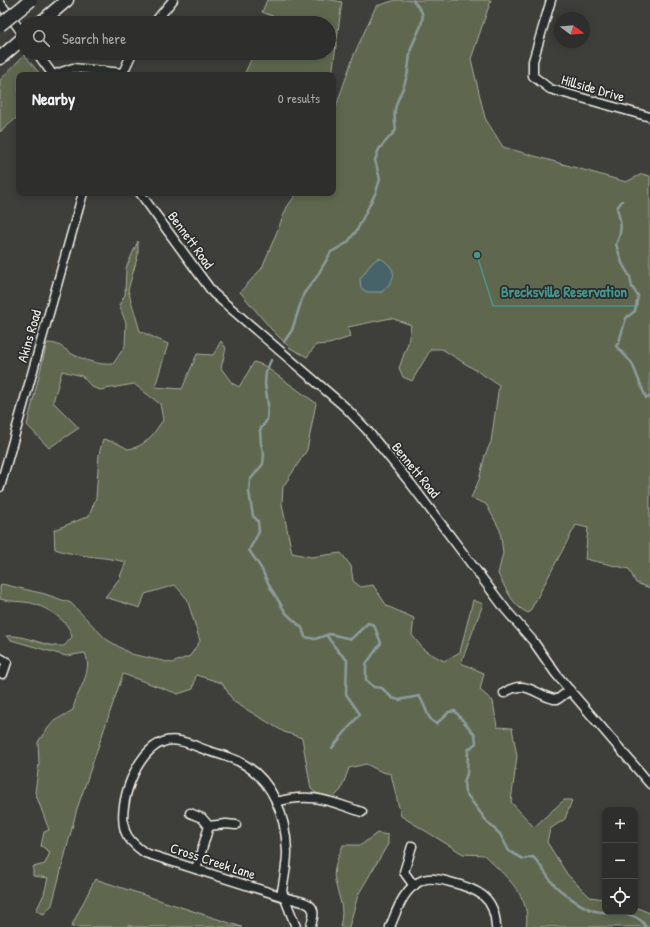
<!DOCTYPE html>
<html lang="en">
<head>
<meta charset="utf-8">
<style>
	:root { --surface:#2e2e2c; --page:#3a3a38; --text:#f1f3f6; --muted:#a7a8a9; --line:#494a48 }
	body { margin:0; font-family:"Patrick Hand",sans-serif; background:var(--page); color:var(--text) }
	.controls { position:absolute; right:12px; bottom:12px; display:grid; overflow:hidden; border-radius:8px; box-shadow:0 2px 10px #0003 }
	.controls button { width:36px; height:36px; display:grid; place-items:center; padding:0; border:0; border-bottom:1px solid var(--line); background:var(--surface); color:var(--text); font:20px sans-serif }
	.compass { position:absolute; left:554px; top:12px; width:36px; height:36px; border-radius:50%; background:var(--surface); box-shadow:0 2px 10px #0003; rotate:106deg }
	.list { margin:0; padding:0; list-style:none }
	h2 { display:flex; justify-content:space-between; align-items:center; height:52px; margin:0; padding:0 16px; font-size:17px }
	h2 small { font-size:13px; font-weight:400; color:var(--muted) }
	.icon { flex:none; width:22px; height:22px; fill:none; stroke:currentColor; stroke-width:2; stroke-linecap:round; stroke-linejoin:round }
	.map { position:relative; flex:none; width:650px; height:927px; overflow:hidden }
	.search { position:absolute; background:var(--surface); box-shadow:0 2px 10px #0003; left:16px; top:16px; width:320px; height:44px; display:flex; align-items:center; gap:10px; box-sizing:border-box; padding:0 14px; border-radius:22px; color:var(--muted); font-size:15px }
	.panel { position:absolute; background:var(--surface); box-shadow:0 2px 10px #0003; left:16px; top:72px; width:320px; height:124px; border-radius:8px }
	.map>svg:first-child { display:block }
</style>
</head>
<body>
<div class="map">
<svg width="650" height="927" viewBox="0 0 650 927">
	<rect width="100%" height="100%" fill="#3e3e3a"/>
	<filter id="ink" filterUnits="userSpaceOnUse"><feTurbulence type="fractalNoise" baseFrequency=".025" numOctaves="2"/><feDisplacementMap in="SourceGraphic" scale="8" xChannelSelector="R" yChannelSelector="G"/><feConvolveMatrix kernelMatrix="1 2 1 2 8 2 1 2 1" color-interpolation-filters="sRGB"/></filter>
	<g filter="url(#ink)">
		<g fill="#5e684f" stroke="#a9ac9c">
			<polygon points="267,0 332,0 342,2 332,75 244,75 254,53 329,53 329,23 290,23 262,12"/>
			<path d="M396,0H491L471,59L485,118L503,147L626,182L642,174L650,176V588L636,583L629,569L585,559L588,528L576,525L529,613C514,609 505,587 498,574L503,553L500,530L486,504L471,498L479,480L485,455L491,442L499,385L442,349H431L412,381L403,377L399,368L408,343L411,325L391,318L348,327L350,337L329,344L316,345L307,357L290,348L271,329L240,292L262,268L287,207L297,193H333V105L336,107L353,57L376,6Z"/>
			<polygon points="24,55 41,75 19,75 19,116 0,132 0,80"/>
			<path d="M138,241V255L128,290L140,331L168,344L155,387L182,389L197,354L213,355L221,341L226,348L221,368L232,383L239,387L254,362L263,365L316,403L307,450L283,487L282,504L292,553L311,557L341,553L351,566L353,581L361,587L373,585L387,606L414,618L412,635L424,650L444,661L460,652L473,600L483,604L461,663L484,673L480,690L493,701L497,727L512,728L517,756L511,802L534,827L564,800H572L565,819L550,829L547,842L567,874L590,897L605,899V912H635V907L650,913V927H526C532,896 504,875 484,855L463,854L401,816L391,774L382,772L366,764L349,768L341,790L333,798L316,793L311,789L302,738L284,732L234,702L222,683L196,675L193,689L178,694L123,674L77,809L52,905L44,914L36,911L44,894L48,878L33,876V867L45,864L50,852L41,846L44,832L49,830L35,792L39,764L38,742L44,733L54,721L73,710C76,691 94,673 85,653L66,656L11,640L6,636C26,634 45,648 64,646L72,637C70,621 46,607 31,603C21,601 10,602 0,599V586L2,584L45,594L71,603L106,639L131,654L172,663L190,656L200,641L187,599L175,585L145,594L140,608L105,597L119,579L126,562C102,556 77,557 55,549L54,530L89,516L96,498L99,454L103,439L117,443L128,449C146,447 153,434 163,420L160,404L134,384L100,390L92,387L82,376L62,371L53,402L79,428L49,448L27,425L47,343C61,343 63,349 74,355C87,361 99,365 113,364L125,346L126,323L119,305L125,295L126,268Z"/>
			<path d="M377,833L388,835V844L358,895L349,927H340C345,906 339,900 335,881C332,869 339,856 343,845H361Z"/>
			<polygon points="95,879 242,927 133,927 128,925 126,927 71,927"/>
		</g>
		<path fill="#47636b" stroke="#8c9c9d" d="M378,258C383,259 385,261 389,265C399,276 390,283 382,292H367L361,288L360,279L370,265Z"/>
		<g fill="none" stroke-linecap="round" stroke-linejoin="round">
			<g stroke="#8c9c9d" stroke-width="2.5">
				<path d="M622,201L617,208C621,222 623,231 616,244L622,263L630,277L632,287L638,296L635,311L626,318L619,342L616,346L632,363L646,398L650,397"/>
				<path d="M284,342L292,330L304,293L316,278L331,252L347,243L357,230L376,192L380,179L375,160L379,149L396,130C391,101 400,102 407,76C409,67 409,58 411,49C414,38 425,24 422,13C420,8 415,4 413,0"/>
				<path d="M271,360L266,372L265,384L268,404L267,420L260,430L261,444L264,454L263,464L250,480L249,492L253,516L258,521L259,532L249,550L261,568L270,587L286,613L302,628L305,637L315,639L330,634L351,639L368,623L374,625L381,643L366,664V680L374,687L382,688L392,698L399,700L419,696C426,705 426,718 436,724L449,712L455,711L475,735L476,743L468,750L467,774L464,782L465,792L488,823L500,834L509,851L523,859L533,857C540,863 545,874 552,882C560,892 583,908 595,911C612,915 636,909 646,927"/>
				<polyline points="326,635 338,651 347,660 346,694 360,714 332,748"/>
			</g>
			<g stroke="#f4f1e8" stroke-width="11">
				<g id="minor">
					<polyline points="551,0 533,61 533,76 550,89 650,117"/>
					<polyline points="0,3 23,34"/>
					<polyline points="154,23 173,0"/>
					<polyline points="37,53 53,75"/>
					<polyline points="53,75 73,68 123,73"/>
					<polyline points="122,75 132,53"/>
					<polyline points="140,193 213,293 345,407 367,430 411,484 506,610 533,641 556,674 650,784"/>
					<polyline points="0,487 83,193"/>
					<polyline points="0,658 7,662 3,674 0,673"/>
					<path d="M504,693C525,678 535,695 554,699H558L570,690"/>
					<path d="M276,802C312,792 329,801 362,812"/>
					<polyline points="190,813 202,818 209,826 226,824 236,825"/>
					<polyline points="412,846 404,872 414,886"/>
					<polyline points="196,869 209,826"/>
					<path d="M296,927L282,891C284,879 287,865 287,852C286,816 273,778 238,761C229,757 219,754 209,751C196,747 177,736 163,742C136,751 117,805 125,831C128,840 138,848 145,853L284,897C304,903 321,901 310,927"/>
					<path d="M390,927C397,910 404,887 423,880C430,877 443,880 450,882C477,889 495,896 496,927"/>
				</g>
			</g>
			<g stroke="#f4f1e8" stroke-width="15">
				<g id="highway">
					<polyline points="40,23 67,0"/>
					<polyline points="0,58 23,38"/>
				</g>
			</g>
			<use href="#minor" stroke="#2a2d2e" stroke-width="8"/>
			<use href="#highway" stroke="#2a2d2e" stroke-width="12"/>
			<g stroke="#f4f1e8" stroke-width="15" stroke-linecap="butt">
				<polyline id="highway-bridge" points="0,25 31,0"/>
			</g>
			<use href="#highway-bridge" stroke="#2a2d2e" stroke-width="12"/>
		</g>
	</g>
	<g text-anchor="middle" stroke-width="3.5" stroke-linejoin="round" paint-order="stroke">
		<g font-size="14" fill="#f4f1e8" stroke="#2a2d2e">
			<text transform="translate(593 88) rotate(16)" y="5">Hillside Drive</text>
			<text transform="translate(191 240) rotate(54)" y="5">Bennett Road</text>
			<text transform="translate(29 336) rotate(-74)" y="5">Akins Road</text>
			<text transform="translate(416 470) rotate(51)" y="5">Bennett Road</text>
			<text transform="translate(213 861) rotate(18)" y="5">Cross Creek Lane</text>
		</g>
	</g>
	<path fill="none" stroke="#48958c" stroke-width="1.5" d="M477 255L493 306H635"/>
	<circle fill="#48958c" stroke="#2a2d2e" stroke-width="1.5" cx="477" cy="255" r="4"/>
	<g font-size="15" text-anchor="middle" font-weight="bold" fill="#48958c" stroke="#2a2d2e" stroke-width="3.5" stroke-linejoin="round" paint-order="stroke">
		<text x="564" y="297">Brecksville Reservation</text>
	</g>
</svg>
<div class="controls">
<button>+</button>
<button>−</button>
<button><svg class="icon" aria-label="locate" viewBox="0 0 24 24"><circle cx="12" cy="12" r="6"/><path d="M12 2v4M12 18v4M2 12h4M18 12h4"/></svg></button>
</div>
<svg class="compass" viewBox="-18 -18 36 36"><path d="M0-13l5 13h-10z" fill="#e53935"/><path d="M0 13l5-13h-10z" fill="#a7a8a9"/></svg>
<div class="search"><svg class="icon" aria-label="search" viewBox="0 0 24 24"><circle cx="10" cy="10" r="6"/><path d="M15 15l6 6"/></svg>Search here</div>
<section class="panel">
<h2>Nearby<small>0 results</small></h2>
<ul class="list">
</ul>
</section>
</div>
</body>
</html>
